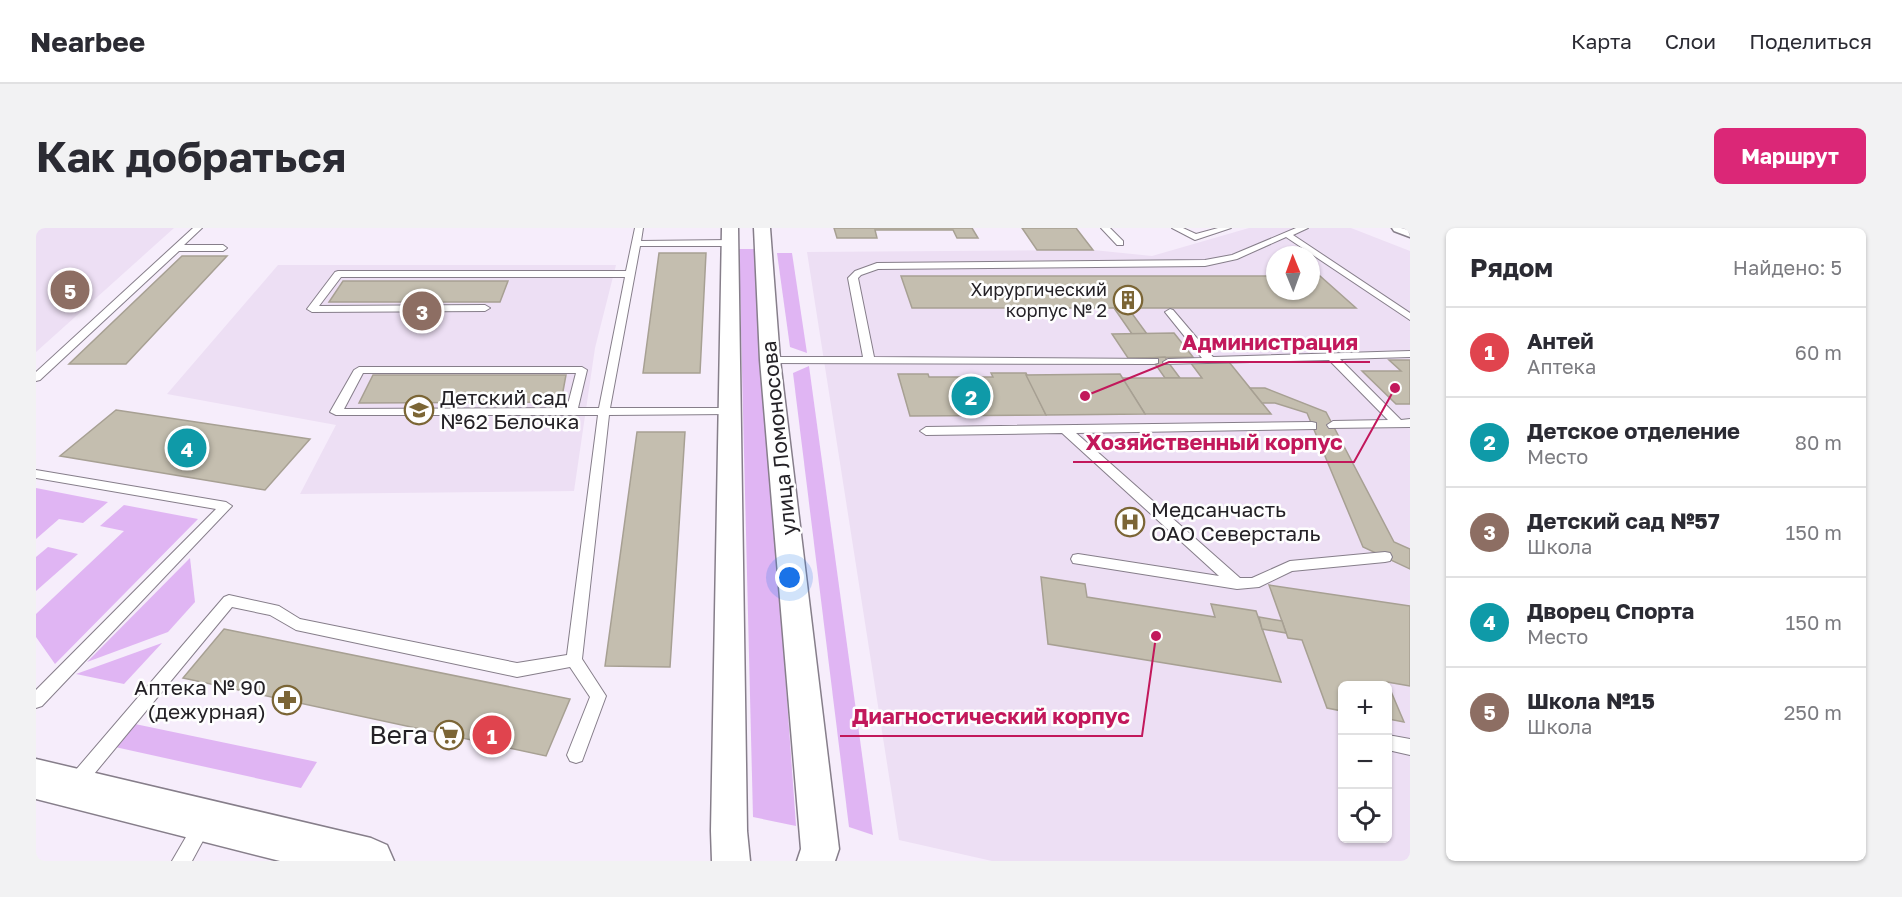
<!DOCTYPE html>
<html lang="ru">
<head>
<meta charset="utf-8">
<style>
	:root { --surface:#fff; --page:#f2f2f3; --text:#2b2b33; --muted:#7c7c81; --line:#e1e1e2; --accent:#db2777 }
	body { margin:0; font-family:"Golos Text",sans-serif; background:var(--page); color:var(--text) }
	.controls { position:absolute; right:18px; bottom:18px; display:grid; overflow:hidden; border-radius:9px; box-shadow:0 2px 4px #0004 }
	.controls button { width:54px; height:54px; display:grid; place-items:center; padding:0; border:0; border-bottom:2px solid var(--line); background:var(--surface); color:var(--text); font:30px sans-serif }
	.compass { position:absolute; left:1230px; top:18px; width:54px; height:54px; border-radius:50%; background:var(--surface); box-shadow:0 2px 4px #0004; rotate:359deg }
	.you { position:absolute; left:754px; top:350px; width:21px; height:21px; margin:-15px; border:4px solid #fff; border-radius:50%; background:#1a73e8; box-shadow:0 0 0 9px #1a73e833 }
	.badge { display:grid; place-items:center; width:39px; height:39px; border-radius:50%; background:var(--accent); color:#fff; font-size:20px; font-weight:700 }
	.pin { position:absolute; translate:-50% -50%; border:3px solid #fff; box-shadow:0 2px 6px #0006 }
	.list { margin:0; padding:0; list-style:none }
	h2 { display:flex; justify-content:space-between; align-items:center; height:78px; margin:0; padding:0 24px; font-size:26px }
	h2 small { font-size:20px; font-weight:400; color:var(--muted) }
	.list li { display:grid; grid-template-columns:39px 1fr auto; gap:18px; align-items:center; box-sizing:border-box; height:90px; padding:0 24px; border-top:2px solid var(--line) }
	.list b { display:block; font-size:22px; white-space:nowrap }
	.list p { margin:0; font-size:20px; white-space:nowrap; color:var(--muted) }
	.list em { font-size:20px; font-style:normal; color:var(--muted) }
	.icon { flex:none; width:33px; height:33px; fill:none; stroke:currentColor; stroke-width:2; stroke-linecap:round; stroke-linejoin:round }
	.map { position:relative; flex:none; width:1374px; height:633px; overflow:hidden; border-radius:9px }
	header { display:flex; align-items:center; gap:36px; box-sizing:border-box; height:84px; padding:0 30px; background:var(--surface); border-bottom:2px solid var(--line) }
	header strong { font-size:28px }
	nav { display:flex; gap:33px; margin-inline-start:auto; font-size:21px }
	.intro { display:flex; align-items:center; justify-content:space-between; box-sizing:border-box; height:144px; padding:0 36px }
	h1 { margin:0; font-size:42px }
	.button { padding:15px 27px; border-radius:9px; background:var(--accent); color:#fff; font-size:21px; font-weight:700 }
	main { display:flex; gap:36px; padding:0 36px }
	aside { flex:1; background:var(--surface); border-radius:9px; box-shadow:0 2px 4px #0004 }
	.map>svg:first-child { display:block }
</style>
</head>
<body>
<header>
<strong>Nearbee</strong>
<nav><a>Карта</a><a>Слои</a><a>Поделиться</a></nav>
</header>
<div class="intro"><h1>Как добраться</h1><a class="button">Маршрут</a></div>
<main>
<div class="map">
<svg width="1374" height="633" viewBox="0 0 1374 633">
	<rect width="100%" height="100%" fill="#f6edfb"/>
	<g fill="#eddff4" fill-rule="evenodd">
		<polygon points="0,0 138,0 0,124"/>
		<path d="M1213,0H1315L1374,23V633H956L863,612L771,24L1057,22L1116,28ZM1239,27H1275V63H1239ZM1306,458H1352V610H1306Z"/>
		<polygon points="242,37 580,37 559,120 538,263 264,266 300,197 131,166"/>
	</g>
	<g fill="#e0b5f3">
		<polygon points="703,21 719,21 760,598 717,589"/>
		<polygon points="741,25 756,25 771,125 754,119"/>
		<polygon points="773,138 837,607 813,599 757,145"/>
		<polygon points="0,260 72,274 47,295 23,291 0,311"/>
		<polygon points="88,277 162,291 19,436 0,409 0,386 88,303 64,298"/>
		<polygon points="12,319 42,326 0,363 0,329"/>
		<polygon points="154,330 159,374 132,404 51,434"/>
		<polygon points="126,415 88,456 40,446"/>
		<polygon points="99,496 281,534 265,560 79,519"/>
	</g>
	<g fill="#c4beaf" stroke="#a7a093" stroke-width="1.5">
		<polygon points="798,0 936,0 942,10 921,10 917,2 839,2 841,10 801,10"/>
		<polygon points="986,0 1040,0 1057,22 1001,22"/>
		<polygon points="623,25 670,25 664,145 607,145"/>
		<polygon points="146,28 191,28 90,136 33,136"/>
		<polygon points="865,48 1239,48 1239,63 1275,63 1275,48 1284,48 1320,80 876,80"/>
		<polygon points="307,53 472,53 464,74 293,74"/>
		<polygon points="1078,80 1092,80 1111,106 1096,106"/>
		<polygon points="1138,105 1157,129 1092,130 1076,106"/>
		<polygon points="1129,129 1132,134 1144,150 1129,150 1115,130"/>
		<polygon points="1353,132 1374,132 1374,176 1360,176 1326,143 1365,143"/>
		<polygon points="1154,134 1193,134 1235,186 1109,186 1086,150 1166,150"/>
		<polygon points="955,145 990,145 1010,187 874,188 862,146 892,146 893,149 957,149"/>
		<polygon points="1084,146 1109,186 1010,187 990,147"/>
		<polygon points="337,147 530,147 525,174 323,175"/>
		<polygon points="1214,160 1229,160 1290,184 1358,314 1374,321 1374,341 1327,319 1271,185 1239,175 1226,175"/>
		<polygon points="80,182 274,211 229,262 24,228"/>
		<polygon points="601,204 649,204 634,439 569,438"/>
		<polygon points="1005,349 1049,356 1051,369 1179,389 1175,376 1220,383 1245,454 1012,416"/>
		<polygon points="1233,357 1374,378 1374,458 1351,454 1368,494 1352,491 1352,458 1306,458 1306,483 1291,480 1266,412 1252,410"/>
		<polygon points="1223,389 1246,393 1250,405 1226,401"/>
		<polygon points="188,401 534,471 510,528 147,450"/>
	</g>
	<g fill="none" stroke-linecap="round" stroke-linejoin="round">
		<g stroke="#867e8a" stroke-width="2">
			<g id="service">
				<polygon points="157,0 166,0 148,17 187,17 191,20 187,23 143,23 4,152 0,153 0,144"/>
				<path d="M599,0H607L605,13L694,12L698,15L694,18H604L574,180H693L699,183L693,186L573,187L546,431L570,468L546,533L540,535L534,533L531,527L554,469L534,439L481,449L260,402L234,387L196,379L44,563L38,565L32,563L29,557L32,551L188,369L193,367L243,378L264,391L481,435L531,427L562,187H300L294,184L318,142L323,139H546L551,142L542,180H563L589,49H305L283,78L449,77L454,80L449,83L276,84L271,81L299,44L302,43H590ZM327,145H540L531,180L308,181Z"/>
				<polygon points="1065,0 1074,0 1087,13 1087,17 1081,17"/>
				<polygon points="1136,0 1147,0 1160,6 1182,0 1195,0 1159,12"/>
				<polygon points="1260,0 1272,0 1257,7 1374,85 1374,92 1250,9 1201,31 1169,38 842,41 825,47 822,50 838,129 1122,131 1122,135 1118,136 734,135 729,132 734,129 827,129 812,50 819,43 841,35 1169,32 1196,27"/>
				<polygon points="1134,81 1137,82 1177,129 1374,123 1374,129 1304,131 1365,192 1374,191 1374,199 1293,200 1291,197 1297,193 1352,192 1293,132 1128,136 1127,134 1132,131 1166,130 1129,84"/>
				<polygon points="1276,194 1280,195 1280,201 1040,205 1204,350 1216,350 1254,333 1349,324 1354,325 1356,329 1354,333 1349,334 1256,343 1223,359 1201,361 1037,335 1035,331 1037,327 1042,326 1183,348 1026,205 890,207 884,203 890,199"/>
				<polygon points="0,242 190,274 196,278 6,478 0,480 0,462 180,281 0,250"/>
				<polygon points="1352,507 1374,511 1374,527 1352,522"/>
				<polygon points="167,587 173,590 176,596 156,633 136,633 161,590"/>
			</g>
		</g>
		<g stroke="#867e8a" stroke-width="3">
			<g id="minor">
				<polygon points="686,0 702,0 711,603 714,633 676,633 675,603"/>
				<polygon points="718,0 734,0 744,132 803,621 799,633 761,633 765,621 724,132"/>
				<polygon points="1356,0 1374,0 1374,9 1358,3"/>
			</g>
		</g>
		<g stroke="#867e8a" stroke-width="3">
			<polygon id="tertiary" points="0,531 335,610 351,617 358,633 244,633 0,571"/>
		</g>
		<use href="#service" fill="#fff" fill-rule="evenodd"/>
		<use href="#minor" fill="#fff" fill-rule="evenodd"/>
		<use href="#tertiary" fill="#fff" fill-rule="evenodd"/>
	</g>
	<defs>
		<g id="building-ring" transform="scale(1.5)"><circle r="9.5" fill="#fefefe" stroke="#7b6535" stroke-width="1.5"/><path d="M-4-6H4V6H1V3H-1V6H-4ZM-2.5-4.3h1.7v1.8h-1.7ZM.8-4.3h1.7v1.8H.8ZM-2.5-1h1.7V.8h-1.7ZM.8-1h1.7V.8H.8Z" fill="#7b6535"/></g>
		<g id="school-ring" transform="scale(1.5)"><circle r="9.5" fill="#fefefe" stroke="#7b6535" stroke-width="1.5"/><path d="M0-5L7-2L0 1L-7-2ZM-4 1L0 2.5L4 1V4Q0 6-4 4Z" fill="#7b6535"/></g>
		<g id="hospital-ring" transform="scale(1.5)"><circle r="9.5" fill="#fefefe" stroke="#7b6535" stroke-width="1.5"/><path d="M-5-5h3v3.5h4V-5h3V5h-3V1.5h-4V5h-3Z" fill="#7b6535"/></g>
		<g id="pharmacy-ring" transform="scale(1.5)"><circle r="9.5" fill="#fefefe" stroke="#7b6535" stroke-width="1.5"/><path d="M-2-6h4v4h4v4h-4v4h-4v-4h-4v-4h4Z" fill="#7b6535"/></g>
		<g id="supermarket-ring" transform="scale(1.5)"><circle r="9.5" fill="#fefefe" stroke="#7b6535" stroke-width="1.5"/><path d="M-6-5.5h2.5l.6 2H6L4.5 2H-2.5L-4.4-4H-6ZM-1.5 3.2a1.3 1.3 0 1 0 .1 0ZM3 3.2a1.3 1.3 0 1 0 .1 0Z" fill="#7b6535"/></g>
	</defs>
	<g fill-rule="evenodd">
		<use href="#building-ring" x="1092" y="72"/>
		<use href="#school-ring" x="383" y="182"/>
		<use href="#hospital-ring" x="1094" y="294"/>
		<use href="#pharmacy-ring" x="251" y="472"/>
		<use href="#supermarket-ring" x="413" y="507"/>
	</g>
	<g text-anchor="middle" stroke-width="5" stroke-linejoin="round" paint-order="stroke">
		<g font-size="18" fill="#242126" stroke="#fefefe" text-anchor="end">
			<text x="1071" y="68">Хирургический<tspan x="1071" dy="21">корпус № 2</tspan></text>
		</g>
		<g font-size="21" fill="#242126" stroke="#fefefe" text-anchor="start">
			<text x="404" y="177">Детский сад<tspan x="404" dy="24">№62 Белочка</tspan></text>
			<text x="1115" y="289">Медсанчасть<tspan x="1115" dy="24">ОАО Северсталь</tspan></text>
			<text x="230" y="467" text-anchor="end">Аптека № 90<tspan x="230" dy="24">(дежурная)</tspan></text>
		</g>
		<g font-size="21" fill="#242126" stroke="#fefefe">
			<text transform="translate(743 210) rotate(-96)" y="7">улица Ломоносова</text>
		</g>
		<g font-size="26" fill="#242126" stroke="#fefefe" text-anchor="end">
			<text x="392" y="516">Вега</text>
		</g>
	</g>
	<path fill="none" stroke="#c2185b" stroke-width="2" d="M1049 168L1133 134H1334M1359 160L1318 234H1037M1120 408L1106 508H804"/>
	<g fill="#c2185b" stroke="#fefefe" stroke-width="2">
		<circle cx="1049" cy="168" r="6"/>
		<circle cx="1359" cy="160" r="6"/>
		<circle cx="1120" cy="408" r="6"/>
	</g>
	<g font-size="22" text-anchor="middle" font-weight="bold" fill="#c2185b" stroke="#fefefe" stroke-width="5" stroke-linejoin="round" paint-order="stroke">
		<text x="1234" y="122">Администрация</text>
		<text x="1178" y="222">Хозяйственный корпус</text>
		<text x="955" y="496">Диагностический корпус</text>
	</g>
</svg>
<div class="controls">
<button>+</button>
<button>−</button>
<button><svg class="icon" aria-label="locate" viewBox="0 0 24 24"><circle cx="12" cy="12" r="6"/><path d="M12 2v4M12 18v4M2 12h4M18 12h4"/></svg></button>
</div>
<svg class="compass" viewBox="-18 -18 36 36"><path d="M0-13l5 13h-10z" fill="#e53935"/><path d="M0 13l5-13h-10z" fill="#7c7c81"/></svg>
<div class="you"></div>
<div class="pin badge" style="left:456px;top:507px;background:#e0444e">1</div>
<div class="pin badge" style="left:935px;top:168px;background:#0f9aa8">2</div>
<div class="pin badge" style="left:386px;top:83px;background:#8d6e63">3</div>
<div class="pin badge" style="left:151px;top:220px;background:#0f9aa8">4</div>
<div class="pin badge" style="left:34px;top:62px;background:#8d6e63">5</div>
</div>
<aside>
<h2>Рядом<small>Найдено: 5</small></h2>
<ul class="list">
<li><span class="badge" style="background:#e0444e">1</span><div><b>Антей</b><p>Аптека</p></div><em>60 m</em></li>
<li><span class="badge" style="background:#0f9aa8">2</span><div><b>Детское отделение</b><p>Место</p></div><em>80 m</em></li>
<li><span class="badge" style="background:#8d6e63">3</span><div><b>Детский сад №57</b><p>Школа</p></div><em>150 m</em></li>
<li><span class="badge" style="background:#0f9aa8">4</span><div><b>Дворец Спорта</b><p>Место</p></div><em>150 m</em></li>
<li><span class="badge" style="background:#8d6e63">5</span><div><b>Школа №15</b><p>Школа</p></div><em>250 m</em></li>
</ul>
</aside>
</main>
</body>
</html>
